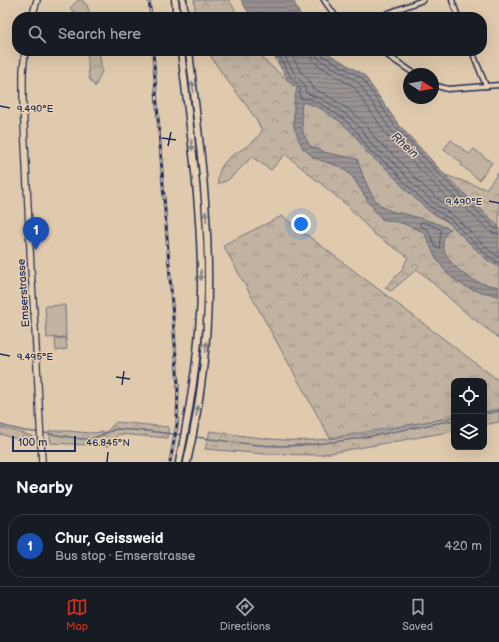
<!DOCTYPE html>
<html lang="en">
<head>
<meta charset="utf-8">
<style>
	:root { --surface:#171b24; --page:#242831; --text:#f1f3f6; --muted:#9ea1a6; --line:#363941; --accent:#c8321e }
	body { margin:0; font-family:"Balsamiq Sans",sans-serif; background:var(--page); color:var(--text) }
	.controls { position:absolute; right:12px; bottom:12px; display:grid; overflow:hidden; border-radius:8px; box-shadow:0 4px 16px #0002 }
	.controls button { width:36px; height:36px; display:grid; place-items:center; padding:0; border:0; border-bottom:1px solid var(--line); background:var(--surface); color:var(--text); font:20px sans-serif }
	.compass { position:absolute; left:403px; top:68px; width:36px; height:36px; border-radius:50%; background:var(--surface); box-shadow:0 4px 16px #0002; rotate:101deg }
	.scale { position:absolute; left:12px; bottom:10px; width:64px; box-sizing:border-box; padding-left:4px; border:2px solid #1b2f5e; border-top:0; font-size:11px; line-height:14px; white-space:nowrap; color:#1b2f5e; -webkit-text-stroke:3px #e8d0b0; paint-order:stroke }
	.you { position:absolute; left:301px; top:224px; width:14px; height:14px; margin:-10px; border:3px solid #fff; border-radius:50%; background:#1a73e8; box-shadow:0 0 0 6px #1a73e833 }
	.badge { display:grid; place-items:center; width:26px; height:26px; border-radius:50%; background:var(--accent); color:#fff; font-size:13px; font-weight:700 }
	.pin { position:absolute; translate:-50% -33px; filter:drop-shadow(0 1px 2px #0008) }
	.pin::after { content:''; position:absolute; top:21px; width:14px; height:12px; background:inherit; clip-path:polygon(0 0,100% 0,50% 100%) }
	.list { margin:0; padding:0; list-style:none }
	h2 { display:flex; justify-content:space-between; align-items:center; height:52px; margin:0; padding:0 16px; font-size:17px }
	h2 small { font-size:13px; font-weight:400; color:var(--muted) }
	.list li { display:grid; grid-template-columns:26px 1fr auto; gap:12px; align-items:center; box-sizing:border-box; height:64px; margin:0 8px 8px; padding:0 8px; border:1px solid var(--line); border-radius:16px }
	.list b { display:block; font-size:15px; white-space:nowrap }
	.list p { margin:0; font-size:13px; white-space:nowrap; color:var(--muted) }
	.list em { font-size:13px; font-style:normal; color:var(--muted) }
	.icon { flex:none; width:22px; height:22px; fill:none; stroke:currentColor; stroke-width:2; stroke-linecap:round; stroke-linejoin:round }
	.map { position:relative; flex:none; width:499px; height:462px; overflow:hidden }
	.search { position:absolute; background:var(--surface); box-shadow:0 4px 16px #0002; left:12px; right:12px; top:12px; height:44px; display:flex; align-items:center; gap:10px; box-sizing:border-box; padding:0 14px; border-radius:16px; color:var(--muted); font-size:15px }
	.sheet { height:124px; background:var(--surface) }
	nav { display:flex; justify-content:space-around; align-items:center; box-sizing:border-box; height:56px; border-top:1px solid var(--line); background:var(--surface); font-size:11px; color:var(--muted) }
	nav a { display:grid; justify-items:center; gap:2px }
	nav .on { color:var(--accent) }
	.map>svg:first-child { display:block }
</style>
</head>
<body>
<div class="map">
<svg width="499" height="462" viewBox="0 0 499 462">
	<defs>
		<pattern id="grass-tufts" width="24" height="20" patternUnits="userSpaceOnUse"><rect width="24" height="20" fill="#c2b3a1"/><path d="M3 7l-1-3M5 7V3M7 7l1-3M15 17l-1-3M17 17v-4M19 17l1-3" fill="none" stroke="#9d9286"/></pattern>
		<pattern id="forest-crowns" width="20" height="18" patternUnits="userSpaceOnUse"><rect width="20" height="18" fill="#c2b3a1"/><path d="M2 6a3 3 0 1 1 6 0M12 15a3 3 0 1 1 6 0" fill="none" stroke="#9d9286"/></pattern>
		<pattern id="water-rules" width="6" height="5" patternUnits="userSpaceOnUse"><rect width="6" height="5" fill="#999291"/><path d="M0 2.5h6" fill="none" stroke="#7c787a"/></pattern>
	</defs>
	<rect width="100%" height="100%" fill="#e0caad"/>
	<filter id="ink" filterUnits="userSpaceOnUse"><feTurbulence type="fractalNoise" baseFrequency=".025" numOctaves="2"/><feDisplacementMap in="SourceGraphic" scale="8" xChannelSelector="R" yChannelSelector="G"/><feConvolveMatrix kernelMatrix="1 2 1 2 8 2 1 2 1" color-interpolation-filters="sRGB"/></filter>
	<g filter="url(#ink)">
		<g fill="url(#grass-tufts)" stroke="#6e7180">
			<path d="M303,102L318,107L341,122L355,135L366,152L388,170L406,190L429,211L448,222L486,259L499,267V287C492,285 484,285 478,282C460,276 429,247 449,229C437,225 424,220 412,216C401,212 393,214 383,207C370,199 362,173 357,159L327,153L310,146L303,134L301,108Z"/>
			<polygon points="282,216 499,381 499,409 484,412 484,381 454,381 454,417 330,438 223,245"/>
		</g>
		<g fill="url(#forest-crowns)" stroke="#6e7180">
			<polygon points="78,0 82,0 87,5 91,17 78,17 70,8"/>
			<polygon points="194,0 229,0 239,17 196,17"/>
			<polygon points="87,51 99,51 102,71 95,87 89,78"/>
			<path d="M209,51H259L264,60L297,88L294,104V127L314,158L341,167L352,176L370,204L382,219L402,223L424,232L437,260L489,293L499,296V338L466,313L417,269L391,291L385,288L402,270L408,257L374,234L348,206L285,154L271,170L252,157L228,180L218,184C217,158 238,154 254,141C257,138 260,134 262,131C252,109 235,92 221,72C217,65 211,59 209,51Z"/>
			<polygon points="499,172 499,227 445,175 486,189"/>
			<polygon points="499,409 499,422 484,425 484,412"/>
			<path d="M454,417V431L319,455L265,454L205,449L210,431C245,436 280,442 316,440C361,437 409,425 454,417Z"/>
			<polygon points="116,422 168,427 168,438 118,434 109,446 51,443 49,431 67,431 90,433 106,432"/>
			<polygon points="0,427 32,436 30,443 0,434"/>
		</g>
		<g fill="#c2b3a1" stroke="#6e7180">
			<polygon points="451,140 469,154 474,149 492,163 479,180 461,165 462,163 444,149"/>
			<polygon points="65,305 66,337 47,338 45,306"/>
			<polygon points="66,338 67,349 56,351 55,339"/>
		</g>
		<g fill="url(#water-rules)" stroke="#676a7d">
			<polygon points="241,0 293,0 301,17 251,17"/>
			<path d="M271,51H324L364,75L398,124L445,175L499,227V267L486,259L448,222L429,211L406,190L388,170L366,152L355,135L341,122L318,107L303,102L301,108L303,134L310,146L327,153L357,159C362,173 370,200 383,207C392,213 402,213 412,216C425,219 437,223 450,229C429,247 460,275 478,282C484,285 492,285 499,287V296C489,293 476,292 466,287C442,275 434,255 424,232L402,223L382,219L370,204L352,176L341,167L314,158L302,147L294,127V104L297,88L289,82Z"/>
		</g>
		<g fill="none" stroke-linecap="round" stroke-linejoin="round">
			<g stroke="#4d5772" stroke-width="1">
				<polyline points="276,51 292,79 300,87 300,99 310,99 319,103 344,119 358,133 369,150 391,167 409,187 432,208 450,219 488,256 499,263"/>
				<polyline points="282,51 296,76 304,84 306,93 322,99 347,115 361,129 373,146 394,163 412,183 435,204 454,216 491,252 499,257"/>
				<polyline points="289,51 301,72 310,81 312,88 325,94 351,111 366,125 378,142 398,159 416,179 438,199 449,205 451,205 451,202 386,134 354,87 316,64 311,58 310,51"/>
				<polyline points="316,51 317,57 320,60 358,82 390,129 403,143 438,181 484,226 493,233 499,234"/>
				<polyline points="321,51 323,56 362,78 395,126 442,177 488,222 495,229 499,229"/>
				<polygon points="422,222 432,225 441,230 439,249 436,248 428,230 420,226 420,223"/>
			</g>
			<g stroke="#676a7d" stroke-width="1.5">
				<polyline points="484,414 499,411"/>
				<polyline points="0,425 24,431 45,433 82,439 91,439 116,429 147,431 183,435"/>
				<path d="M194,437C222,440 251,446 279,446C336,446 398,430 454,420"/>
			</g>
			<g stroke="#1b2f5e" stroke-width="7">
				<g id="minor">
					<polyline points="324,0 336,17"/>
					<polyline points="452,0 458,17"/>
					<polyline points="378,17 423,0"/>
					<polyline points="381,51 415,74"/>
					<polyline points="472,51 486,86"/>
					<polyline points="433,85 448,89 499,85"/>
				</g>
			</g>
			<g stroke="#1b2f5e" stroke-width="8">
				<g id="major">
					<polyline points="32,17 37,0"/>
					<polyline points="25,51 23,72 23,103 31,269 35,328 42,462"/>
				</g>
			</g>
			<g stroke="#1b2f5e" stroke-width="9">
				<g id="highway">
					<polyline points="175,0 177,17"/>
					<polyline points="183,0 185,17"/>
					<path d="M179,462C191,405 200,348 201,290C202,210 190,130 181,51"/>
					<path d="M187,462C200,405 208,346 208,287C209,208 198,129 189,51"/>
				</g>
			</g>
			<use href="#minor" stroke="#e8d0b0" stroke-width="4"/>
			<use href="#major" stroke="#e8d0b0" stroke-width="5.5"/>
			<use href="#highway" stroke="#e8d0b0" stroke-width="6"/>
			<g stroke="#1b2f5e" stroke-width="3">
				<g id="rail">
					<polyline points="149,0 151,17"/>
					<polyline points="153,51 178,384 177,425 170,462"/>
				</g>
			</g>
			<use href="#rail" stroke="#e8d0b0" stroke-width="1.5" stroke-dasharray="4.5" stroke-linecap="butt"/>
		</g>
		<defs><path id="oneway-solid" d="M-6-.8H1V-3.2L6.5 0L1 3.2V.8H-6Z"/></defs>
		<g fill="#828087">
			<use href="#oneway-solid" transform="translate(193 87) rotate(-96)"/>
			<use href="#oneway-solid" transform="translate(192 145) rotate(84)"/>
			<use href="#oneway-solid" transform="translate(206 217) rotate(-94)"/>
			<use href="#oneway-solid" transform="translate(201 275) rotate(90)"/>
			<use href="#oneway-solid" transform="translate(206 347) rotate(-85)"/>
			<use href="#oneway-solid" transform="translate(197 411) rotate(-81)"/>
		</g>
	</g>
	<path fill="none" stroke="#1b2f5e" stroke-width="1.5" d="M0,106L10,108M162,138L176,140M168,146L171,132M489,201L499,203M0,354L10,356M116,377L130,379M122,385L124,371M107,462L108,452"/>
	<g text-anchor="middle" stroke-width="3" stroke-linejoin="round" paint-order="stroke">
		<g font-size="11" fill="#1b2f5e" stroke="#e8d0b0">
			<text transform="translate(23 293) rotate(-94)" y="4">Emserstrasse</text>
		</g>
		<g font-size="12" font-style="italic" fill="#344368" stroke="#e8d0b0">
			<text transform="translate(405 145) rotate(43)" y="4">Rhein</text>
		</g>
	</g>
	<g font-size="10" text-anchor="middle" fill="#1b2f5e" stroke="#e8d0b0" stroke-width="3" stroke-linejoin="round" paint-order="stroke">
		<text x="35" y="112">9.490°E</text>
		<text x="464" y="205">9.490°E</text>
		<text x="35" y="360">9.495°E</text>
		<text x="108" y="446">46.845°N</text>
	</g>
</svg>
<div class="controls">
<button><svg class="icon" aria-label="locate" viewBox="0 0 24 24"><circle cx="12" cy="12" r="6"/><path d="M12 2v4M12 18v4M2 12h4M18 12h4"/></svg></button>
<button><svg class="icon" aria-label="layers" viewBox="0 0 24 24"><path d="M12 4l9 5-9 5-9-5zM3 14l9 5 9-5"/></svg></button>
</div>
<svg class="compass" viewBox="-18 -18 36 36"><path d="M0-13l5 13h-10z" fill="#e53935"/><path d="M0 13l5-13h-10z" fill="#9ea1a6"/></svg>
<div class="scale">100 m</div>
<div class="you"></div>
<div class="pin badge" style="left:36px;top:250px;background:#1a4fb4">1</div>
<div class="search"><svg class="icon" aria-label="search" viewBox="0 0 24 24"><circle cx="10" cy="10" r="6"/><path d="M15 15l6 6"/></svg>Search here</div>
</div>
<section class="sheet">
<h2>Nearby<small></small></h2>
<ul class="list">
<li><span class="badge" style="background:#1a4fb4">1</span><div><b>Chur, Geissweid</b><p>Bus stop · Emserstrasse</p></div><em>420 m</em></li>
</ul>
</section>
<nav>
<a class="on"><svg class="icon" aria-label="map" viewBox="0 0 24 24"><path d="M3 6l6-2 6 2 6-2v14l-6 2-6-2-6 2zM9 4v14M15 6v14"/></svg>Map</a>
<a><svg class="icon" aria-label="directions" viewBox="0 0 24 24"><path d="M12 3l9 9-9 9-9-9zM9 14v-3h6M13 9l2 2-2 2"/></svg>Directions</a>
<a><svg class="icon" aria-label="saved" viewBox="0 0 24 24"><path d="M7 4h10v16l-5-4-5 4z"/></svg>Saved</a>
</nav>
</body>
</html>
